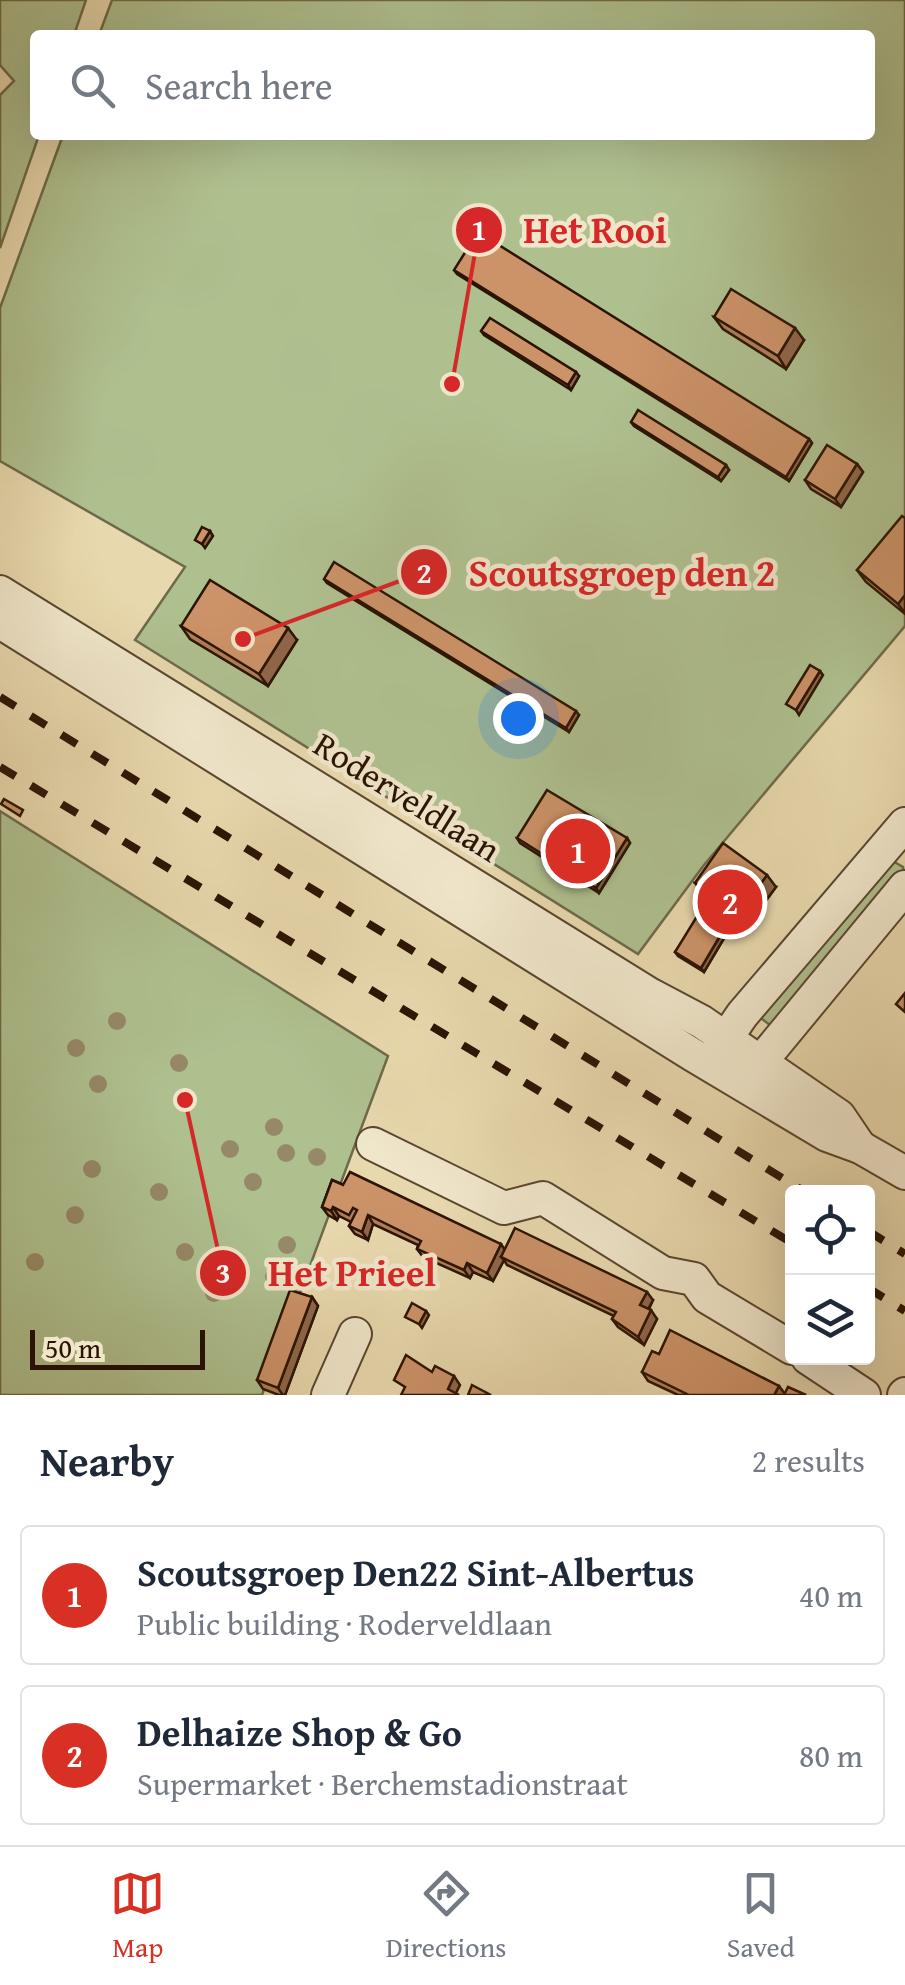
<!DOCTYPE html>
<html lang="en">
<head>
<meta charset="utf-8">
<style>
	:root { --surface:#fff; --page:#f2f2f3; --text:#1f2937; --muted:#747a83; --line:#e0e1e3; --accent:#d93025 }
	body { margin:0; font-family:"Gentium Book Plus",serif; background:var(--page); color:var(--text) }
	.controls { position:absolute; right:30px; bottom:30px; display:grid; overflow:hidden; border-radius:10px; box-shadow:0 10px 40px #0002 }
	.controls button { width:90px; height:90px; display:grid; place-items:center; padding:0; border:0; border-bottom:2px solid var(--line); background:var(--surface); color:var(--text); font:50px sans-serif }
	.scale { position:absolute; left:30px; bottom:25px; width:175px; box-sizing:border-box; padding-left:10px; border:5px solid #2b1404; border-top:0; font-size:28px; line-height:35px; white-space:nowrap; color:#2b1404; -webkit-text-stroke:8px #f0e6ca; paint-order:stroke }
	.you { position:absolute; left:518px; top:718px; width:35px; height:35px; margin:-25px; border:8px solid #fff; border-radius:50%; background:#1a73e8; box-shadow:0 0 0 15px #1a73e833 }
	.badge { display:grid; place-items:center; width:65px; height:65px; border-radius:50%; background:var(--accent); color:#fff; font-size:32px; font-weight:700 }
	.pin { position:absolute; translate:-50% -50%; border:5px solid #fff; box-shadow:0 2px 10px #0006 }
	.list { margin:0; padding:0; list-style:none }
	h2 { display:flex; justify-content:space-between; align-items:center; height:130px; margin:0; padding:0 40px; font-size:42px }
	h2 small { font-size:32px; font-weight:400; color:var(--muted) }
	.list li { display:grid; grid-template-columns:65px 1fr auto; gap:30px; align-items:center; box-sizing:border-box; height:140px; margin:0 20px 20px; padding:0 20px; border:2px solid var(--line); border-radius:10px }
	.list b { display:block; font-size:38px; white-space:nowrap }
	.list p { margin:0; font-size:32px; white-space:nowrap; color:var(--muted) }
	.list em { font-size:32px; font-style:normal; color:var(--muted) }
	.icon { flex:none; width:55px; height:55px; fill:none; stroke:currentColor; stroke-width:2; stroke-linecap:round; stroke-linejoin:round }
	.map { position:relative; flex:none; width:905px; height:1395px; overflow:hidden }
	.search { position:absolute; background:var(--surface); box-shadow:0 10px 40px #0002; left:30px; right:30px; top:30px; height:110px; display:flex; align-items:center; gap:25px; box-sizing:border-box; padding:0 35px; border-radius:10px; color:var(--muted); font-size:38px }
	.sheet { height:450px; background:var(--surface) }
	nav { display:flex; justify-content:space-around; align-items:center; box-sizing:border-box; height:140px; border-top:2px solid var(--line); background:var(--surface); font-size:28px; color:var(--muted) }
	nav a { display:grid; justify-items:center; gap:5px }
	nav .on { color:var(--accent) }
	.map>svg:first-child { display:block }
</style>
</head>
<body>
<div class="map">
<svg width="905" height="1395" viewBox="0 0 905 1395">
	<rect width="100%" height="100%" fill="#e8d8ad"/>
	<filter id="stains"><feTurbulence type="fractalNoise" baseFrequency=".002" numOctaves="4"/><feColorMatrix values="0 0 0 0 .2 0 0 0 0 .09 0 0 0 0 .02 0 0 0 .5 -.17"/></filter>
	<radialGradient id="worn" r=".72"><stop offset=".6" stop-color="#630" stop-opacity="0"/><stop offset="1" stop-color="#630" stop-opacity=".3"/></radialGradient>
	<g fill="#afc08f" stroke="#6d6a4a" stroke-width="2.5">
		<polygon points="0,0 86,0 74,35 35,35 35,135 39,135 0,248 0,95 14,81 0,65"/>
		<polygon points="112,0 905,0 905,626 704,865 638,954 135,640 185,567 0,461 0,308 63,135 870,135 870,35 99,35"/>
		<polygon points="0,811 388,1056 262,1395 0,1395"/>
		<polygon points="891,860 903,867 904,876 774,1028 754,1013"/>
	</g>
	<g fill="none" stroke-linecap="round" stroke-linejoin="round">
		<g stroke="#5a452e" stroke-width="36">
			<g id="minor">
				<polyline points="0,592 651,995 702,1022 839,1116 860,1147"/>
				<polyline points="0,622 693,1055 827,1135 860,1147 905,1173"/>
				<polyline points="714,1056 742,1015 905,824"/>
				<polyline points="749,1076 905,887"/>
				<polyline points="373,1144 504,1208 543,1198 663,1273 694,1279 707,1297 792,1348"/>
				<polyline points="808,1358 864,1395"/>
				<polyline points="328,1395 355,1334"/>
				<polyline points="904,1395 905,1394"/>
			</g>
		</g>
		<use href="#minor" stroke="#f0e6ca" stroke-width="32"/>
		<g stroke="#2b1404" stroke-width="8" stroke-dasharray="18 18" stroke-linecap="butt">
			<polyline points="0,697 805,1192"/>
			<polyline points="0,767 792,1243"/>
			<polyline points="868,1231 905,1254"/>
			<polyline points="868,1288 905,1311"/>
		</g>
	</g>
	<g fill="#968967">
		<circle cx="117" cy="1021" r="9"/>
		<circle cx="76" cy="1048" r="9"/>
		<circle cx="179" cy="1063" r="9"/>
		<circle cx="98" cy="1084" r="9"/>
		<circle cx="274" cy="1127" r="9"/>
		<circle cx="230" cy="1149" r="9"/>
		<circle cx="286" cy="1153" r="9"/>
		<circle cx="317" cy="1157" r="9"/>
		<circle cx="92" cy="1169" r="9"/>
		<circle cx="253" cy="1182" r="9"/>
		<circle cx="159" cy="1192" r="9"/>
		<circle cx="75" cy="1215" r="9"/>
		<circle cx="287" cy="1245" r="9"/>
		<circle cx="185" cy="1252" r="9"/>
		<circle cx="35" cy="1262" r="9"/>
		<circle cx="274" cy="1277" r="9"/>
		<circle cx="214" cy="1293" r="9"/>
	</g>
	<g fill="#af7e59" stroke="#2b1404" stroke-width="2.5">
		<polygon points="454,270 809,439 812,443 789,481 457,274"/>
		<polygon points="714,317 804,340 786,369 723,329"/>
		<polygon points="481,331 579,376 571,390 484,335"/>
		<polygon points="631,422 729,470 721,481 634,426"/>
		<polygon points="857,464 863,472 841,507 811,489 805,480"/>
		<polygon points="905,518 905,614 866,582 857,570"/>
		<polygon points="324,579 579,715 569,732 327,583"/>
		<polygon points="181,626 297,640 268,686 190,639"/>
		<polygon points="517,838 627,838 630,843 599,893 520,843"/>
		<polygon points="695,883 776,887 747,926 736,918 704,972 678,956 675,952 712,901 704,895"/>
		<polygon points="332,1180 505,1250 653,1300 649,1309 657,1319 644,1345 618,1327 612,1319 614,1316 507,1265 504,1260 493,1281 473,1272 470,1278 423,1257 417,1249 418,1245 373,1224 368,1240 355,1234 349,1226 351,1222 339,1216 337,1220 328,1215 322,1207"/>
		<polygon points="312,1297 318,1306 285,1395 279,1395 263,1389 257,1380"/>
		<polygon points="659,1354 785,1394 806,1395 678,1395 648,1381 642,1372"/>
	</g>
	<g fill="#8f6649" stroke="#2b1404" stroke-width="2.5">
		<polygon points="795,328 804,340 786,369 778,356"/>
		<polygon points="576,372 579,376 571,390 568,385"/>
		<polygon points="809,439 812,443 789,481 786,477"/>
		<polygon points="857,464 863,472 841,507 835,499"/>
		<polygon points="726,465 729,470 721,481 718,477"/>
		<polygon points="210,531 213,536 205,548 202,544"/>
		<polygon points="905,595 905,613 898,604"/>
		<polygon points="288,628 297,640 268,686 259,674"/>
		<polygon points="820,671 823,675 799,715 796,710"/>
		<polygon points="576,711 579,715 569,732 566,728"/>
		<polygon points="627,838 630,843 599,893 596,888"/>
		<polygon points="767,875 776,887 747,926 739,914"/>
		<polygon points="733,914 736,918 704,972 701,968"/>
		<polygon points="333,1207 339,1216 337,1220 331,1211"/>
		<polygon points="368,1215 373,1224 368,1240 362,1232"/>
		<polygon points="501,1244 507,1253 501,1257 504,1260 493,1281 487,1273"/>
		<polygon points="467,1263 473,1272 470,1278 464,1270"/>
		<polygon points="647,1292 653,1300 646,1313 640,1305"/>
		<polygon points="312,1297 318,1306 285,1395 283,1395 278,1388"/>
		<polygon points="651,1310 657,1319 644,1345 638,1337"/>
		<polygon points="426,1311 429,1315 422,1328 419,1324"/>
		<polygon points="454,1376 460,1385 455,1395 448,1389"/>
		<polygon points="779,1386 785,1394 784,1395 774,1395"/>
	</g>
	<g fill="#cc9268" stroke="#2b1404" stroke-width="2.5">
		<polygon points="478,232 809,439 786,477 454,270"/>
		<polygon points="731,289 795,328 778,356 714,317"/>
		<polygon points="490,318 576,372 568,385 481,331"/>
		<polygon points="638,410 726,465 718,477 631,422"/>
		<polygon points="827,445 857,464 835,499 805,480"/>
		<polygon points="902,516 905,518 905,595 898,604 857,570"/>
		<polygon points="202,527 210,531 202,544 195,540"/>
		<polygon points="334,562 576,711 566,728 324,579"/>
		<polygon points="210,580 288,628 259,674 181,626"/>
		<polygon points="810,665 820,671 796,710 786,704"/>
		<polygon points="547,790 627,838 596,888 517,838"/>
		<polygon points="4,799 23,810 20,816 1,804"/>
		<polygon points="723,843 767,875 739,914 695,883"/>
		<polygon points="713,899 733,914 701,968 675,952 704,905 708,907"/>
		<polygon points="905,993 905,1012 896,1004"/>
		<polygon points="350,1172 501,1244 487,1273 467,1263 464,1270 417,1249 421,1241 368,1215 362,1232 349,1226 357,1210 353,1208 349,1215 333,1207 331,1211 322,1207 332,1180 343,1185"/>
		<polygon points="515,1228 647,1292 640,1305 651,1310 638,1337 612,1319 616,1312 501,1257"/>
		<polygon points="290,1290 312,1297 278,1388 257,1380"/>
		<polygon points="412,1303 426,1311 419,1324 405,1317"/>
		<polygon points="670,1330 779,1386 774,1395 689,1395 642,1372 652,1351 659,1354"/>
		<polygon points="406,1355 432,1372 435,1366 454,1376 448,1389 459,1395 401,1395 405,1387 394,1380"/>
		<polygon points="472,1385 491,1395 468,1395"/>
		<polygon points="788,1387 806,1395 784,1395"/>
	</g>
	<g text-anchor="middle" stroke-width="9" stroke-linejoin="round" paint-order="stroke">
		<g font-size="35" fill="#2b1404" stroke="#f0e6ca">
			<text transform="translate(407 797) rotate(32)" y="12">Roderveldlaan</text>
		</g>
	</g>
	<path fill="none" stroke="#d62828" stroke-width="4" d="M452 384L479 230M243 639L424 572M185 1100L223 1273"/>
	<g fill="#d62828" stroke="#f0e6ca" stroke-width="4">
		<circle cx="452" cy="384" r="10"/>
		<circle cx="243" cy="639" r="10"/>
		<circle cx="185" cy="1100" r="10"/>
		<circle cx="479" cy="230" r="25"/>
		<circle cx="424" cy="572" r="25"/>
		<circle cx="223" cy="1273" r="25"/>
	</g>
	<g font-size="30" text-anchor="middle" font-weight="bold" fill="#fff">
		<text x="479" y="240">1</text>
		<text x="424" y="583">2</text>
		<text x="223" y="1283">3</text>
	</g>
	<g font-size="38" text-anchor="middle" font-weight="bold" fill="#d62828" stroke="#f0e6ca" stroke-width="9" stroke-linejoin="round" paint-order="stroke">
		<text x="595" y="243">Het Rooi</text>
		<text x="622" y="586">Scoutsgroep den 2</text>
		<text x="352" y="1286">Het Prieel</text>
	</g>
	<rect width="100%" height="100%" filter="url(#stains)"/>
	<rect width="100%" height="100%" fill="url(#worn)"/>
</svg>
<div class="controls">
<button><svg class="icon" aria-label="locate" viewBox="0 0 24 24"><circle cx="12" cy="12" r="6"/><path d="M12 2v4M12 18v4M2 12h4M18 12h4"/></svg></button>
<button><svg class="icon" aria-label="layers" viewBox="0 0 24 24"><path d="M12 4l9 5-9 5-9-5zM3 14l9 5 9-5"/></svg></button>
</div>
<div class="scale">50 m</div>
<div class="you"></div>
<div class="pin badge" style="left:578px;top:851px">1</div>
<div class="pin badge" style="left:730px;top:902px">2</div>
<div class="search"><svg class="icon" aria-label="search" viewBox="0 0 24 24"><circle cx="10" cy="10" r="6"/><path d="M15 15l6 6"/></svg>Search here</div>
</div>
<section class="sheet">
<h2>Nearby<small>2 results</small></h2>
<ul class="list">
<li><span class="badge">1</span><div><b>Scoutsgroep Den22 Sint-Albertus</b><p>Public building · Roderveldlaan</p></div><em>40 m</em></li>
<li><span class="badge">2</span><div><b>Delhaize Shop &amp; Go</b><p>Supermarket · Berchemstadionstraat</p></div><em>80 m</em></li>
</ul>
</section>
<nav>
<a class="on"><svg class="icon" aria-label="map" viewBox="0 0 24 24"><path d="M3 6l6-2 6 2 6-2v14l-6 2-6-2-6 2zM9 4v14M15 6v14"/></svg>Map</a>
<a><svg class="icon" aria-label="directions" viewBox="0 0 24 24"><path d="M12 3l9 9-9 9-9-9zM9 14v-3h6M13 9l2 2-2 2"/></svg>Directions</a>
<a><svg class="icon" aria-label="saved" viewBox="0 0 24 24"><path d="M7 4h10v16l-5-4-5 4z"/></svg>Saved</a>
</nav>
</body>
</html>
